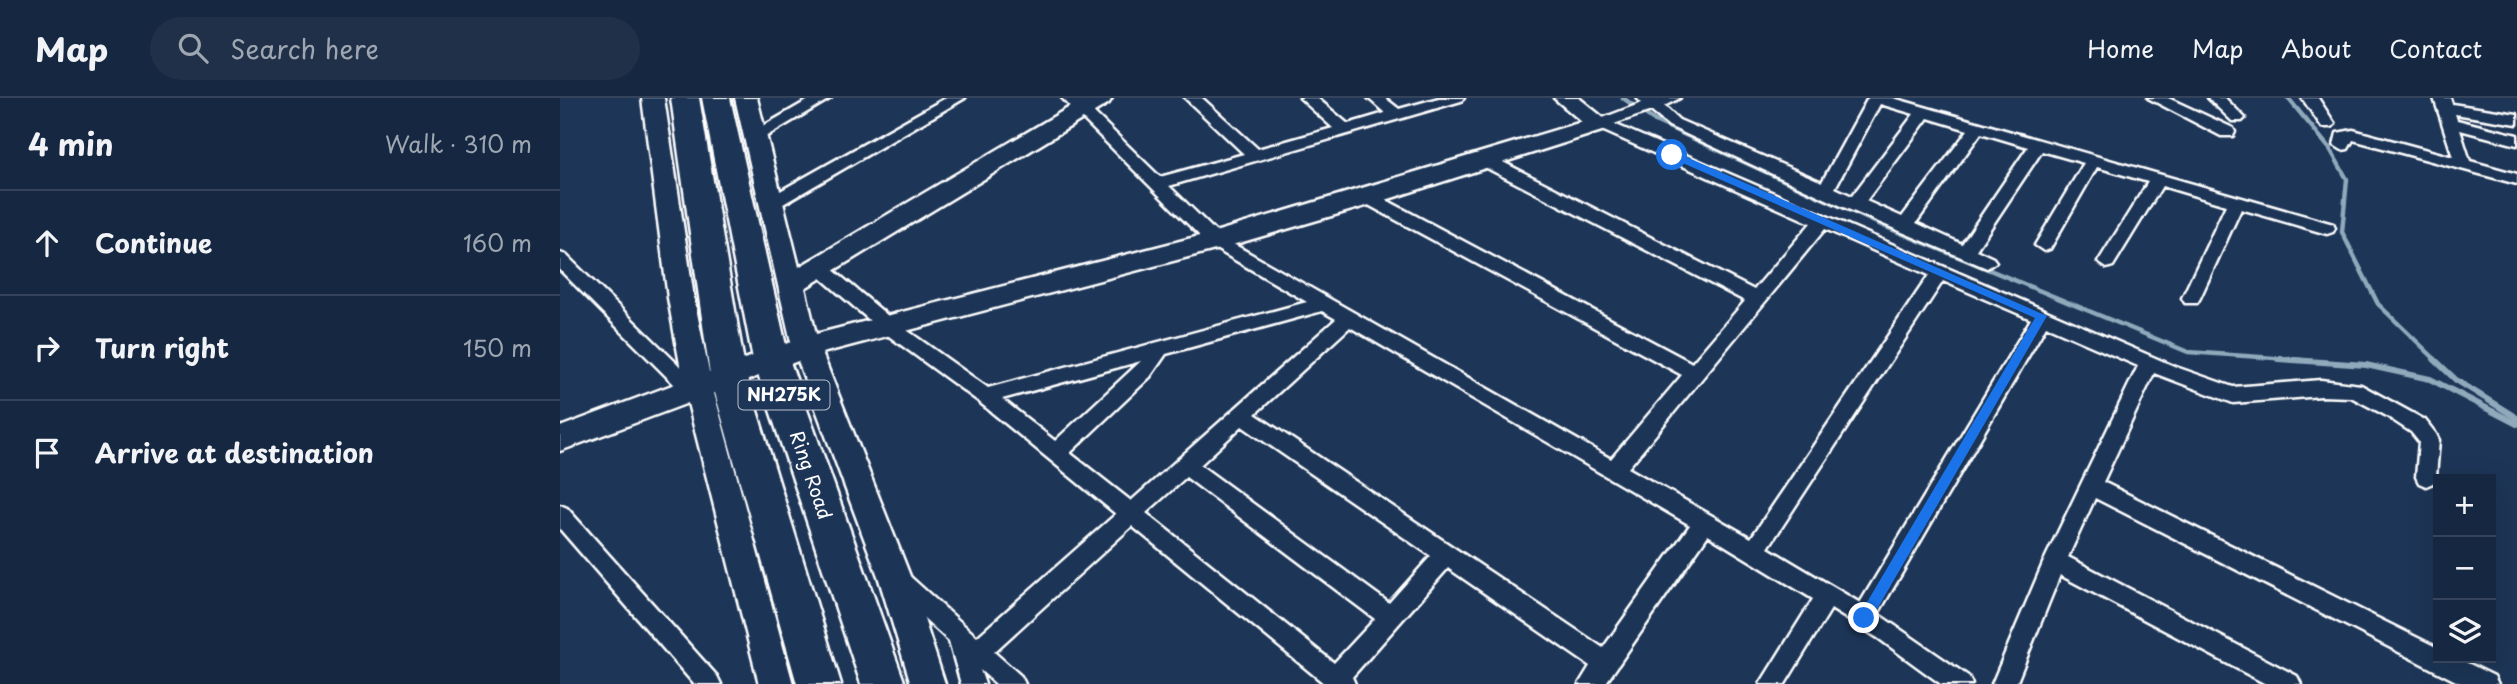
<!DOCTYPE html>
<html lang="en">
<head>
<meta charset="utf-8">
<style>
	:root { --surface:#162841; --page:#1f3048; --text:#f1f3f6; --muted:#9ea6b1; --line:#35445a }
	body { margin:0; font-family:"Playpen Sans",sans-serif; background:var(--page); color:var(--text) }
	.controls { position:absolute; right:21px; bottom:21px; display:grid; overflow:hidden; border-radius:0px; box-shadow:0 7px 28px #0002 }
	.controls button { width:63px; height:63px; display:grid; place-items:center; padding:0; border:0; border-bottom:2px solid var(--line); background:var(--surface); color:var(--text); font:35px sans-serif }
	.stop { position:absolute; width:21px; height:21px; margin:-16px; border:5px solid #1a73e8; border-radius:50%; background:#fff }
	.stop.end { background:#1a73e8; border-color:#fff; box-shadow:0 2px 7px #0008 }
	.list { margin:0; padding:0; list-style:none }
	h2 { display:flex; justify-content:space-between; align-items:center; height:91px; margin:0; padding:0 28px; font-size:30px }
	h2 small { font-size:23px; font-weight:400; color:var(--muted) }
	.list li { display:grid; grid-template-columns:46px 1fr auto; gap:21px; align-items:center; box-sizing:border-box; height:105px; padding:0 28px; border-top:2px solid var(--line) }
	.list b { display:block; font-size:26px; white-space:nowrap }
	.list em { font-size:23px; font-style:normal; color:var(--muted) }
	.icon { flex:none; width:38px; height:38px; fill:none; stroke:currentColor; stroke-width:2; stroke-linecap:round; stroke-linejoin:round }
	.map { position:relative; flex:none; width:1957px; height:586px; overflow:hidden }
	header { display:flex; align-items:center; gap:42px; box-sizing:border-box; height:98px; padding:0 35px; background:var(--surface); border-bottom:2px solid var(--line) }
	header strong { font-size:33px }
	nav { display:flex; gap:38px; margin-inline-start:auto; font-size:24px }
	.search { width:490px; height:63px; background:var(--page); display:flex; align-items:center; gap:18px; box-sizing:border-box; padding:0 24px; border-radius:38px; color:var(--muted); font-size:26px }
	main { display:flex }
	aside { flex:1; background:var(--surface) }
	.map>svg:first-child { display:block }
</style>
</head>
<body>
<header>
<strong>Map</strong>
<div class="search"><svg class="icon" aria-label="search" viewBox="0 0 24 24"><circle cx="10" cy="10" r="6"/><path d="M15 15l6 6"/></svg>Search here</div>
<nav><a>Home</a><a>Map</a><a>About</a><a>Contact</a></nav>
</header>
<main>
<aside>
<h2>4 min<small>Walk · 310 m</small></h2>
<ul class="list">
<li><svg class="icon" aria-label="ahead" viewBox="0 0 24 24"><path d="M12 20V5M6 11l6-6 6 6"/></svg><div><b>Continue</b></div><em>160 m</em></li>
<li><svg class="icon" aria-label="right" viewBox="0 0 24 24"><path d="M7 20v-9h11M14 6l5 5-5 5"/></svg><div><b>Turn right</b></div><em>150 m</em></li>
<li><svg class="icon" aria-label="arrive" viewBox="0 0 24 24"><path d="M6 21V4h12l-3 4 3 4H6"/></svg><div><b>Arrive at destination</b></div></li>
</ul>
</aside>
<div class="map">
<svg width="1957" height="586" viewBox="0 0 1957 586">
	<rect width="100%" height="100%" fill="#1d3557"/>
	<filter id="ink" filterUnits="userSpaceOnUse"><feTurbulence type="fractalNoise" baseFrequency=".0143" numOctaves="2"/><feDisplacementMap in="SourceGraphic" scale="14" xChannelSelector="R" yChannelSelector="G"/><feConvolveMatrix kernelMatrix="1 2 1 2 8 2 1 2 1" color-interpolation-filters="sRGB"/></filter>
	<g filter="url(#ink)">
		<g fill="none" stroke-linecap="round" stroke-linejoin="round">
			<g stroke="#90a9bb" stroke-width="4.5">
				<polyline points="1063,0 1095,23 1321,127 1628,254 1742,262"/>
				<polyline points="1728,0 1770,51 1787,81 1782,134 1818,206 1876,262"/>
			</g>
			<g stroke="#90a9bb" stroke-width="6">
				<polyline points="1718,261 1806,267 1870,281 1957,326"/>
				<polyline points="1874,261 1896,282 1957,320"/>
			</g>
			<g stroke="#fff" stroke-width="5">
				<g id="street">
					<polygon points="252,0 271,0 200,42 188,42 186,38"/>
					<polygon points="386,0 405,0 218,109 212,111 204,105 206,101"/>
					<path d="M502,0H519L600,79L684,56L625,0H642L698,51L773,30L740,0H757L788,26L825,15L808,0H825L839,11L879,0H904L901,3L609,88L661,139L1051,361L1122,277L801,103L799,99L801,95H813L1132,265L1185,203L921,67L919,63L921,59H933L1194,192L1251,125L1035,29L1032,26L1035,23L1082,5L1077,0H1120L1104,8L1119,22L1262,84L1308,0H1333L1773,126L1775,130L1773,134L1767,136L1681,111L1640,200L1637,205H1625L1622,200L1666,107L1602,88L1553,168L1547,170L1538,164L1588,84L1537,69L1490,151L1484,153L1475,147L1524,65L1482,53L1416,152L1433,160L1436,164L1427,170L1288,111L1109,28L1091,13L1054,26L1616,269L1673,289L1761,282L1801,287L1865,322L1876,336L1879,342L1876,379L1873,385L1866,388L1859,385L1856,379L1859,344L1851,334L1825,317L1791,299L1761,298L1673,305L1594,275L1543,384L1878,550V560H1897L1934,578L1938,586H1902L1535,400L1508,459L1737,578L1741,586H1706L1500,477L1456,586H1432L1484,463L1578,268L1486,228L1318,516L1408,578L1412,586H1381L1318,540L1271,511L1225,586H1200L1253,501L1148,437L1045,586H1019L1030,568L888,470L792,579L795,586H765L572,428L434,554L461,578L465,586H436L420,572L425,586H401L389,543L329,488L326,481L329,474L337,471L345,474L417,539L556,416L418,303L322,233L253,173L250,169L253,165H265L334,223L428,290L747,204L649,147ZM1320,6L1354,16L1292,98L1275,90ZM1368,20L1408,32L1342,119L1306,103ZM1421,35L1468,49L1402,146L1356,125ZM1265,131L1369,177L1191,440L1068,370ZM1383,183L1471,221L1300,505L1208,450ZM762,213L776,221L571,403L510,355L590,279L606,256ZM790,229L1130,427L1043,550L695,316ZM581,263L495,343L442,301ZM682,328L871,458L829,505L640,367ZM626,379L815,521L774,565L586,415Z"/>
					<polygon points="1588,0 1608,0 1673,30 1675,34 1673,38 1661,38"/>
					<polygon points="1648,0 1665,0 1685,20 1682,23 1672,23"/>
					<polygon points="1742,0 1758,0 1775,26 1772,29 1762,29"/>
					<polygon points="1874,0 1890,0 1892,6 1957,16 1957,26 1895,16 1897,22 1957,37 1957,47 1900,32 1910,63 1957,76 1957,86 1793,42 1788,51 1782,52 1774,47 1777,35 1793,32 1893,59"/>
					<polygon points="0,155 6,157 138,286 141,291 138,296 131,299 124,296 0,172"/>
					<polygon points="0,407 7,410 157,578 161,586 134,586 0,431"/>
				</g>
			</g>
			<g stroke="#fff" stroke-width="5">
				<polygon id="secondary" points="82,0 104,0 134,200 149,274 231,244 175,0 197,0 239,169 525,0 552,0 549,5 245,190 256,236 655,134 1022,24 994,0 1019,0 1051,26 1048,31 816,105 655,152 262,255 350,478 385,586 351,586 318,478 238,263 154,295 233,586 199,586 128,305 0,353 0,329 123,283 108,200"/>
			</g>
			<g stroke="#fff" stroke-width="5">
				<g id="highway">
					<polygon points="111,0 139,0 186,277 281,586 237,586 150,277"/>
					<polygon points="142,0 170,0 229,261 345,586 301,586 193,261"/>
				</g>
			</g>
			<use href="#street" fill="#1d3557" fill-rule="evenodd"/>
			<use href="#secondary" fill="#1d3557" fill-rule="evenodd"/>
			<use href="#highway" fill="#1d3557" fill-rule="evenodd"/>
		</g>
	</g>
	<polygon fill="#1a73e8" points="1109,54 1115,54 1487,218 1309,525 1300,525 1300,516 1475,220 1109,59"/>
	<g text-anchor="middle" stroke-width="7" stroke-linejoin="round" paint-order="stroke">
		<rect fill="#1d3557" stroke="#bbc2cd" stroke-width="2" x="178.5" y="282.5" width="91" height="29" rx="5"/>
		<g font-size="18" font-weight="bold" fill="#fff">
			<text x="224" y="303">NH275K</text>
		</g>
		<g font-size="19" fill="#fff" stroke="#1d3557">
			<text transform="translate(251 377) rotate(71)" y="7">Ring Road</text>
		</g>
	</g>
</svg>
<div class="controls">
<button>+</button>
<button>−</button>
<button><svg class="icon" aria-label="layers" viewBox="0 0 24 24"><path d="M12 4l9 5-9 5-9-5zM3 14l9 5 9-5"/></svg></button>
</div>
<div class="stop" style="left:1112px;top:57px"></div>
<div class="stop end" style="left:1304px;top:520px"></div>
</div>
</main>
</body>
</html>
